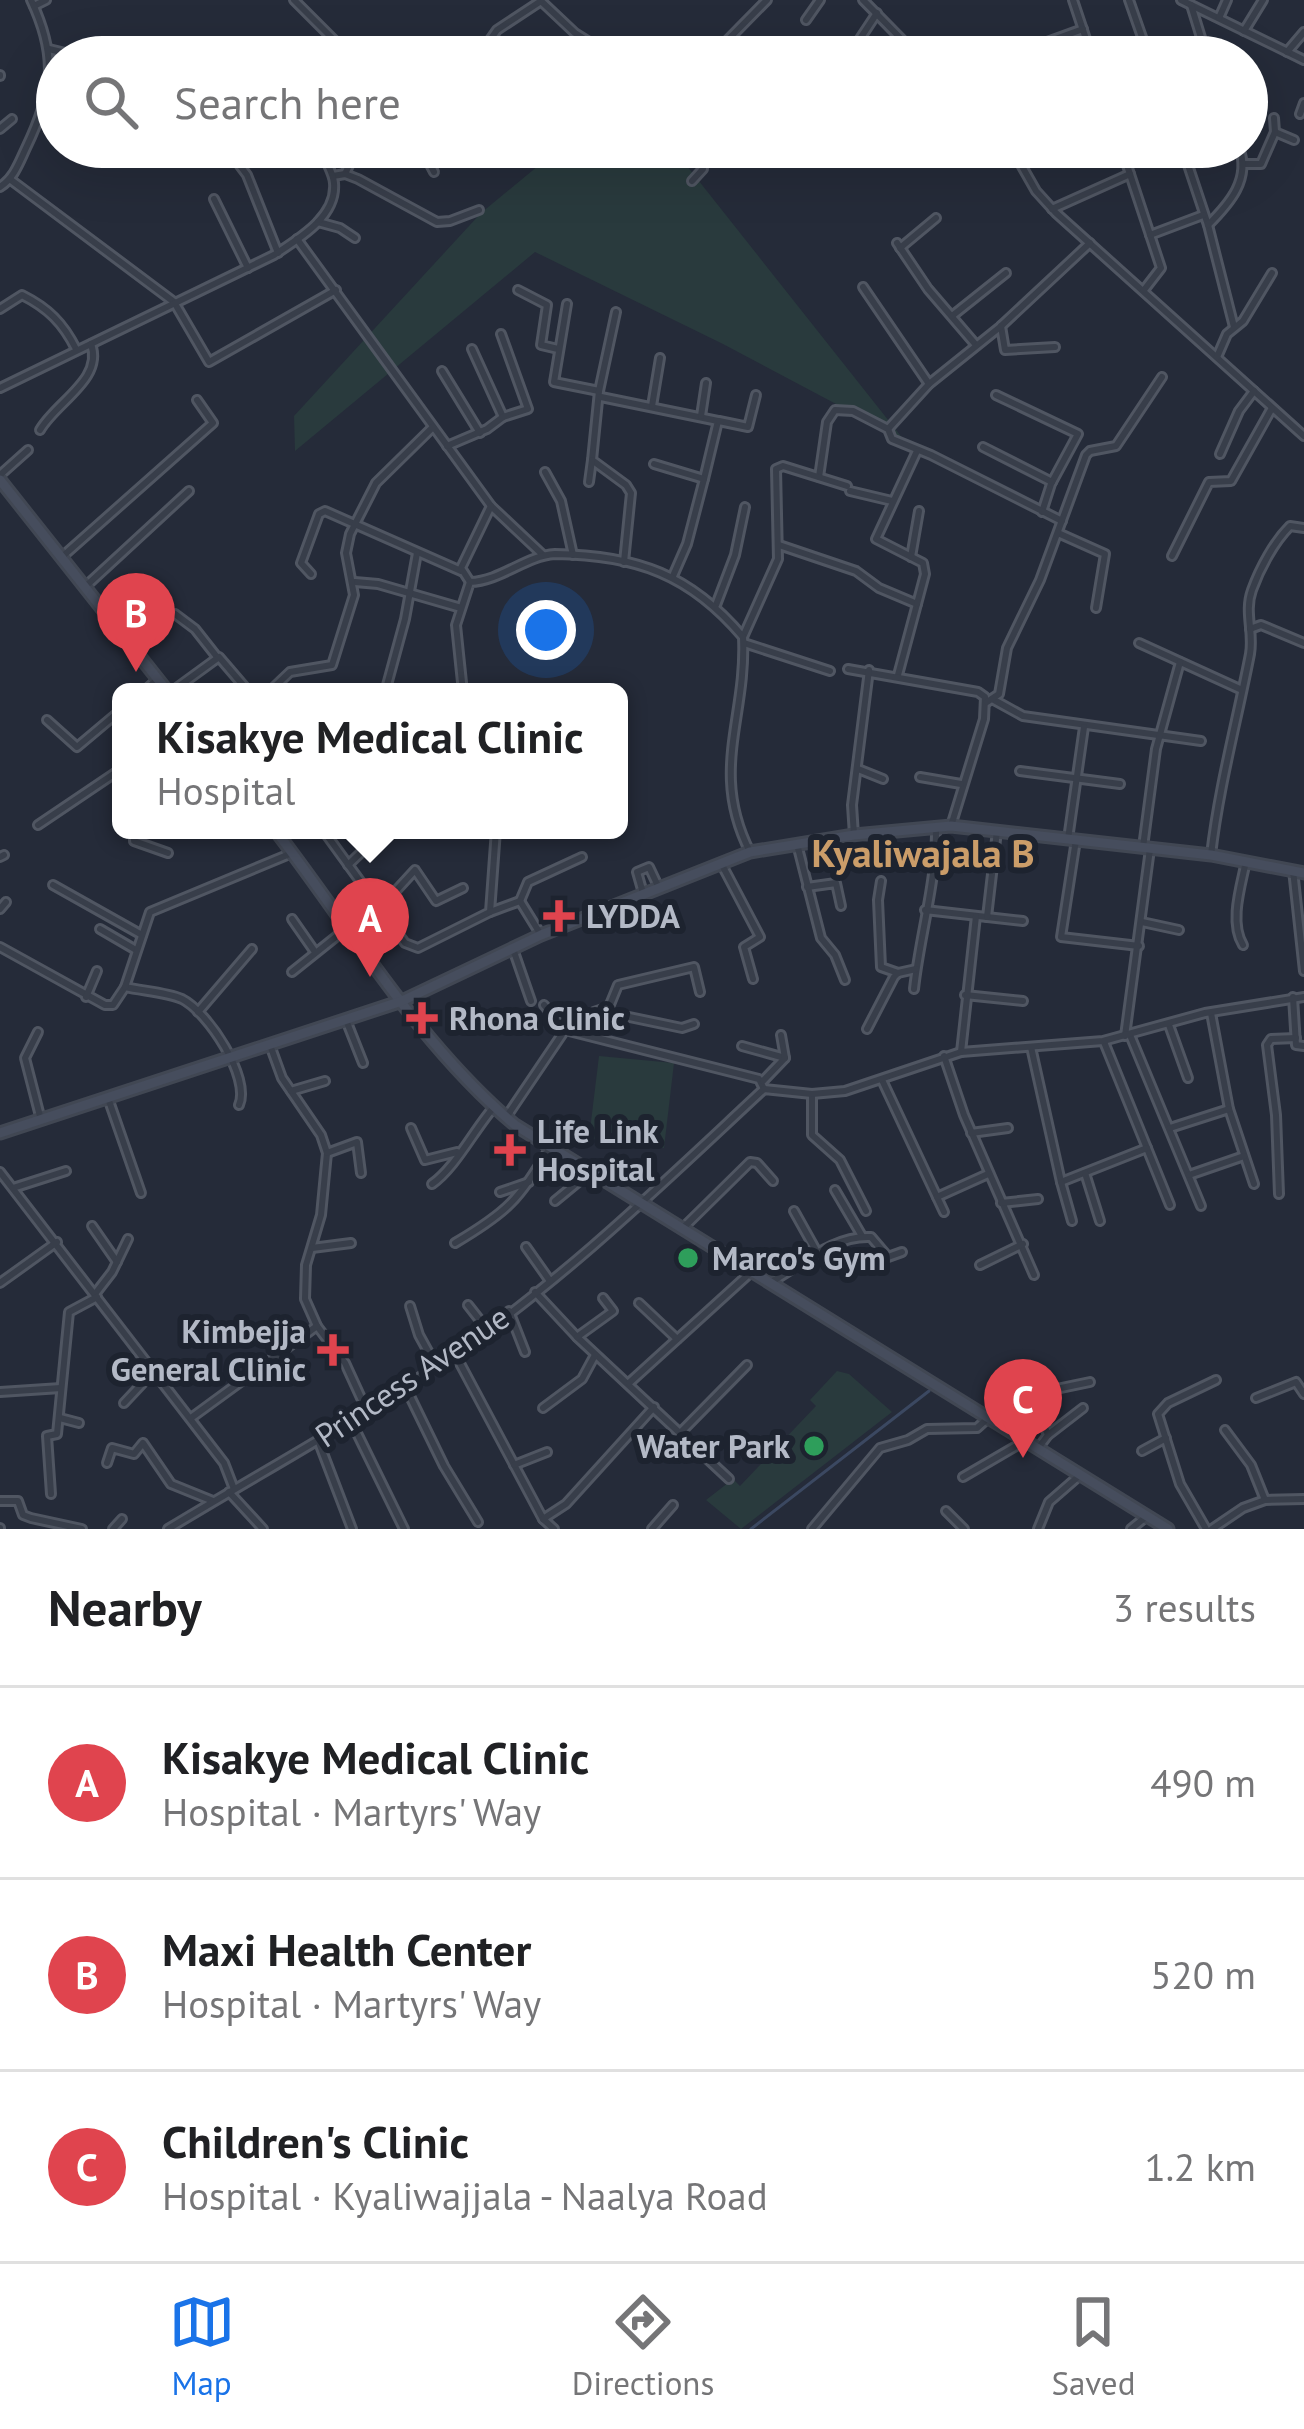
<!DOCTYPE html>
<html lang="en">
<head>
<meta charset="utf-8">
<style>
	:root { --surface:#fff; --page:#f6f6f6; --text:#202124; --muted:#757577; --line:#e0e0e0; --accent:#1a73e8 }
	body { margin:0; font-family:"PT Sans",sans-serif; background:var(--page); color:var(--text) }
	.you { position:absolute; left:546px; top:630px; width:42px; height:42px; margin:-30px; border:9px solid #fff; border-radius:50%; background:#1a73e8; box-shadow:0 0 0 18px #1a73e833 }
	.badge { display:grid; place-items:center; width:78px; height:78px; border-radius:50%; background:var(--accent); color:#fff; font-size:39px; font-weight:700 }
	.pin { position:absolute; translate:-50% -99px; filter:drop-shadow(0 3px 6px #0008) }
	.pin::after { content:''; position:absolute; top:63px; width:42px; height:36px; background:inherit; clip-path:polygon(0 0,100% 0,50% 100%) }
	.popup { position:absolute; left:112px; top:683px; width:516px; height:156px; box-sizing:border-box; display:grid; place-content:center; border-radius:18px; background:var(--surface); filter:drop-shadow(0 3px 9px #0005); font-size:39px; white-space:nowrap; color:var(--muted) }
	.popup b { font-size:45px; color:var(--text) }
	.popup::after { content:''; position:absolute; left:50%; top:100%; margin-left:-24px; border:24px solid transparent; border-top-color:var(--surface) }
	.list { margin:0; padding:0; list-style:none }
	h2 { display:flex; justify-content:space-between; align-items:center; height:156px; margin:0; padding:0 48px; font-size:51px }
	h2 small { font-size:39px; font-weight:400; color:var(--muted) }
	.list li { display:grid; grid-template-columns:78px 1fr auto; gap:36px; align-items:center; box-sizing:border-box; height:192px; padding:0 48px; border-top:3px solid var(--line) }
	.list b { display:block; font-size:45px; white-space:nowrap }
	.list p { margin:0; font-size:39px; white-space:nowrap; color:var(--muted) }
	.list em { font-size:39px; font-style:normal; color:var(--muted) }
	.icon { flex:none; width:66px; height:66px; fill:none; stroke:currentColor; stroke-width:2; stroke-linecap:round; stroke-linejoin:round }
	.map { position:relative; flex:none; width:1304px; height:1529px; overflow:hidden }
	.search { position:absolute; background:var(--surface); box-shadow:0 12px 48px #0002; left:36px; right:36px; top:36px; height:132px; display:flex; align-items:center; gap:30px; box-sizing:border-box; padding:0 42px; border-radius:66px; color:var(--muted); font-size:45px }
	.sheet { height:732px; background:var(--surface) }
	nav { display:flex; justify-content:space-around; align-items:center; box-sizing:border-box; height:168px; border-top:3px solid var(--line); background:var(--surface); font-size:33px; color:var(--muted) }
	nav a { display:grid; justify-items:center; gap:6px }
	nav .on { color:var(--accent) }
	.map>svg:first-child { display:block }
</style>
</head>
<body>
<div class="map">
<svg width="1304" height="1529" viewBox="0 0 1304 1529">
	<rect width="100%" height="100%" fill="#252b39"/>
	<g fill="#293a3d">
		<polygon points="561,147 672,147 904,440 723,344 535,252 295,451 294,416 481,213"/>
		<polygon points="599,1056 674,1063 664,1148 589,1138"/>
		<polygon points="837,1371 849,1374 892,1412 741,1529 706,1500 733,1479 740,1486 816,1406 810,1400"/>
	</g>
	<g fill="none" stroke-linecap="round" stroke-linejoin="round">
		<polyline stroke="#3b4861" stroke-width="3" points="751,1529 929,1391"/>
		<g stroke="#505662" stroke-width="12">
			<g id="street">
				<polyline points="294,0 351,57"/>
				<polyline points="863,0 919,57"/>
				<polyline points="1073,0 1092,57"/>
				<polyline points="1129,0 1149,57"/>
				<polyline points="1181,0 1304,60"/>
				<polyline points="541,1 575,33 602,50 636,57"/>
				<polyline points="1191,5 1207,57"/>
				<polyline points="34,6 46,0"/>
				<polyline points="1219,18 1227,0"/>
				<polyline points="806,20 820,0"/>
				<polyline points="1244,31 1263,0"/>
				<polyline points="1039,45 1083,29"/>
				<polyline points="49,49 82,57"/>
				<polyline points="1287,52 1304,32"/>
				<polyline points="478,57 497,30 541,1"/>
				<polyline points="711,57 767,0"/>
				<polyline points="848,57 877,13"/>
				<polyline points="899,57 907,46"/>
				<polyline points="0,75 0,76"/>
				<polyline points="1247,77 1250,76"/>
				<polyline points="1300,114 1304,103"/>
				<polyline points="0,129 12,119"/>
				<polyline points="1275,132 1294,140"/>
				<polyline points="226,147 247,175 278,253"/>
				<polyline points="421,147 434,172"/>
				<polyline points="1011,147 1036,191 1056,213 1304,436"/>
				<polyline points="1121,147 1161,268 1144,290"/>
				<polyline points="1182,147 1208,225 1234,327"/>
				<polyline points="1021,163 1062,147"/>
				<polyline points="1245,164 1261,164 1275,132 1274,118"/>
				<polyline points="345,174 351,161 391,147"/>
				<polyline points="333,176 345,174 358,179 437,222 450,221 479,210"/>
				<polyline points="11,180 174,302 209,362 336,290"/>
				<polyline points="692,181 703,169 701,147"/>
				<path d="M0,187C14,178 19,163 26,148C53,92 58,57 31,0"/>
				<polyline points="214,199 248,268"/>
				<polyline points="1052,209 1130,174"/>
				<polyline points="318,222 340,228 355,238"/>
				<path d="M1208,225C1230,203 1251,179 1239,147"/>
				<polyline points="1150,235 1203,215"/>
				<polyline points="297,239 491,506 543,555"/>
				<polyline points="897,243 928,289 976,345"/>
				<polyline points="900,248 936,218"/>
				<polyline points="863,287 929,384"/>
				<polyline points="518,290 547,305 541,345 558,349"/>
				<polyline points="567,304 554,382 599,391"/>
				<path d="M0,309L22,295C48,308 63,323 76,349"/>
				<polyline points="616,312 599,391 592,460 626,485 631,493 624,562"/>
				<polyline points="952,316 1006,273"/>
				<polyline points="1001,326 1005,350 1055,347"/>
				<polyline points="472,349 503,417"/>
				<polyline points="1217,357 1227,334 1243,321 1272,273"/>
				<polyline points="442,371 480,433"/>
				<path d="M0,388L274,255C298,239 337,217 334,183C333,170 323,161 323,147"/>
				<polyline points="996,395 1078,434 1051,484 1042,512"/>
				<polyline points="601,397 718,421 704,479"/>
				<polyline points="652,406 660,358"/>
				<polyline points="701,416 706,383"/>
				<polyline points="719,421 748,427 756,395"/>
				<polyline points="888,429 929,384 1000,327 1090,243"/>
				<path d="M40,430C56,402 104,379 91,344"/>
				<polyline points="447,446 487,429 503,417 528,409 501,334"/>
				<polyline points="983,447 1052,482"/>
				<polyline points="1220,454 1239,411 1254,391"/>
				<polyline points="654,464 704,479 687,544 673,576"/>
				<polyline points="545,472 561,501 573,555"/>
				<polyline points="0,475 28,450"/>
				<polyline points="819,477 827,422 835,410 853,411 888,429 892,439 931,455 1062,521"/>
				<polyline points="589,482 592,460"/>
				<polyline points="850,491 892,501"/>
				<polyline points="1058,533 1105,554 1096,608"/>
				<polyline points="779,545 856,571 879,588 917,604 898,675"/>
				<polyline points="63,556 213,423 197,400"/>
				<polyline points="1172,556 1209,482 1231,481 1272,408"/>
				<polyline points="911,557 919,511"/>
				<polyline points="311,574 301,563 319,514 325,511 461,571"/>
				<polyline points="355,582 378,584 461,608"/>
				<polyline points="470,582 461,568 491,506"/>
				<polyline points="86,586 189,491"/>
				<polyline points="917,604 925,574 923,563 876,539 917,451"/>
				<polyline points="716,605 735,555 745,507"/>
				<polyline points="175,614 195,629 217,657"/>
				<polyline points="1250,629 1261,625 1304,643"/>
				<polyline points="743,637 778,559 776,469 783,466 847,486"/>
				<polyline points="744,643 830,671"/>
				<polyline points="1139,643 1242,690"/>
				<polyline points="848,669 978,692 985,697 984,719 951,826"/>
				<polyline points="387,685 405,619 417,553"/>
				<polyline points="143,692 158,679"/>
				<polyline points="171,692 219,657 249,692"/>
				<polyline points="269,692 290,672 332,665 354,595 346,553 350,534 376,483 433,427"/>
				<path d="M463,692L456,625L470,582C501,581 525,556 555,554C637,555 691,575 743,637C747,718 709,771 750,852"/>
				<polyline points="994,700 1023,716 1201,741"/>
				<polyline points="987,702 999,694 1007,648 1040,580 1086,455 1090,451 1116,446 1162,377"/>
				<polyline points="47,720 77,747 121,710"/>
				<polyline points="858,769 883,779"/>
				<polyline points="1020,771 1120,784"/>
				<polyline points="920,777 961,784"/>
				<polyline points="38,825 121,769"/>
				<polyline points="134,830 134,841 168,853"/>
				<polyline points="323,830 405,943 418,948 490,912 496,830"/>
				<polyline points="854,835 852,805 869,670"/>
				<polyline points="1068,839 1084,727"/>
				<polyline points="1076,840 1061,937 1139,946"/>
				<polyline points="797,844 821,938 835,955 845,980"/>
				<polyline points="1143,847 1156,749 1180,662"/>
				<path d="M1211,855C1219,786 1237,721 1250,654C1254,632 1244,612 1252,590C1260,568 1274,542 1290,526L1304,528"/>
				<polyline points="0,857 4,855"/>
				<polyline points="348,865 373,841"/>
				<polyline points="722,865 760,937 744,947 753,979"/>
				<polyline points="1293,870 1304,971"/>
				<polyline points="881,881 878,900 881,967 898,973"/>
				<polyline points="53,885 142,935"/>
				<polyline points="807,887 836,883 841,906"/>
				<polyline points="643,893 637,872 649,867 658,886"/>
				<polyline points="520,901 528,882 582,857"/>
				<polyline points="381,907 415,870 436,901 463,888"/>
				<polyline points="0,909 6,902"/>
				<polyline points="925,910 1023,921"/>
				<polyline points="490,912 520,901 541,935"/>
				<polyline points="987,917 997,831"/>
				<polyline points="292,919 315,952"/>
				<polyline points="1142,922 1179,930"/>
				<polyline points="100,929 136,950"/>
				<path d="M1243,945C1229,922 1241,886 1246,861"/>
				<path d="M0,947L105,1005H113L125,987C142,991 166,992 182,999C208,1012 251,1078 239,1105"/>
				<polyline points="513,949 531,1001"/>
				<polyline points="292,972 347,928"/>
				<polyline points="125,987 150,912 292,853"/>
				<path d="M914,989C920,934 937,881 936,826"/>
				<polyline points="965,995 1023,1001"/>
				<polyline points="86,997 97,971"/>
				<polyline points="1293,997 1296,1045 1304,1046"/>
				<polyline points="544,1005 565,1030 759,1079 764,1089"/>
				<polyline points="606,1008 610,1013 682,1028 694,1024"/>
				<polyline points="198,1012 252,949"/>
				<polyline points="1211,1013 1229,1109 1254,1184"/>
				<polyline points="346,1020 363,1063"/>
				<polyline points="1169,1025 1188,1078"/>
				<polyline points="867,1029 894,977 898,973 916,969"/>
				<polyline points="38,1032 25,1058 41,1120"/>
				<polyline points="590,1035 594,1012 609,1007 618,985 694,967 700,992"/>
				<polyline points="1130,1035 1201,1206"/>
				<polyline points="1125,1036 1150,849"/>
				<polyline points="1104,1042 1170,1205"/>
				<polyline points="270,1045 282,1078 321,1135 327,1153 321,1215 306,1265 305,1299 317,1326 345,1363 367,1411"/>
				<polyline points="742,1046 785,1058"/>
				<polyline points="1031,1047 1061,1182 1147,1148"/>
				<polyline points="961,1052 976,916"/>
				<polyline points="944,1056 964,1115 1034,1275"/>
				<polyline points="882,1080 944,1212"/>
				<polyline points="763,1081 785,1058 781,1035"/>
				<polyline points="291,1091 325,1081"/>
				<polyline points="812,1094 812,1135 840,1160 866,1211"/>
				<polyline points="108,1098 141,1193"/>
				<polyline points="507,1116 565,1030"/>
				<polyline points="411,1128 425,1160 457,1152"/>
				<polyline points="1170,1128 1229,1109"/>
				<polyline points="971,1133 1008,1128"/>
				<polyline points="327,1153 357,1142 361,1173"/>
				<polyline points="0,1172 224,1463 234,1489"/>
				<polyline points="1085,1173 1100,1221"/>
				<polyline points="1189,1175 1244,1156"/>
				<polyline points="1061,1182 1072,1221"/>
				<path d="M432,1184C455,1168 474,1130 494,1107"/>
				<polyline points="13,1188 66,1171"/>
				<polyline points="835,1190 862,1236"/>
				<polyline points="500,1192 529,1182"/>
				<polyline points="1279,1194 1276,1115 1267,1045 1271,1039 1296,1038"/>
				<polyline points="937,1197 988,1174"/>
				<polyline points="555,1201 589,1173"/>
				<polyline points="1001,1203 1038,1199"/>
				<polyline points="794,1211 818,1254"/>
				<polyline points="92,1226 117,1262"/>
				<polyline points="683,1228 750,1162 757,1163 773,1181"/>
				<path d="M455,1243C509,1211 517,1201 550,1148"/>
				<polyline points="526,1247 550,1281"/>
				<polyline points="312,1248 351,1243"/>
				<polyline points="980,1265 1023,1244"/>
				<path d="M771,1282C802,1265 833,1235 871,1237L888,1257L902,1252"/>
				<polyline points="0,1283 57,1242"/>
				<polyline points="535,1292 577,1337 729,1479"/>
				<polyline points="95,1294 112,1272 128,1239"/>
				<polyline points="639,1303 677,1339"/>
				<polyline points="468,1305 486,1328"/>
				<polyline points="410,1306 419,1335 436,1366"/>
				<polyline points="509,1311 525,1352"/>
				<polyline points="577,1337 613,1311 603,1298"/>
				<polyline points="455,1354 543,1519 554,1529"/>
				<polyline points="629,1383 750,1273"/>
				<polyline points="405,1386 444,1466 478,1522"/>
				<polyline points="0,1392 61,1388"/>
				<polyline points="1256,1398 1296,1382 1304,1394"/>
				<polyline points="124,1403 154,1371"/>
				<polyline points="543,1408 582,1379 595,1355"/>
				<polyline points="60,1418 79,1423"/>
				<polyline points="191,1418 317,1326"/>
				<polyline points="351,1421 404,1529"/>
				<polyline points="1225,1430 1251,1465 1265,1500"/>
				<polyline points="681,1432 747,1365"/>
				<polyline points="1048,1435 1083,1408"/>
				<polyline points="318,1440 352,1529"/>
				<polyline points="1039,1447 1048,1435 1035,1402 1037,1393 1090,1382"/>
				<polyline points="1142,1451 1166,1438"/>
				<polyline points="107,1463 112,1448 134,1454 143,1443 171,1484 213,1501"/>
				<polyline points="514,1465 547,1452"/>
				<polyline points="963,1477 1023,1442"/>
				<polyline points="229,1492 263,1529"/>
				<polyline points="51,1494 47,1436 57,1434 69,1312 97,1297"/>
				<polyline points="0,1501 18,1501 23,1515 31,1518 82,1529"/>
				<polyline points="946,1511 964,1529"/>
				<polyline points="543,1519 566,1504 654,1407"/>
				<polyline points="0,1528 0,1529"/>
				<polyline points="113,1529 122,1519"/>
				<path d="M168,1529C262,1472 359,1419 450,1357C564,1280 664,1182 764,1089L812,1094L845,1091L961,1052L1103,1041L1205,1013L1304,997"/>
				<polyline points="652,1529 673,1505"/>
				<polyline points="812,1529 880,1448 908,1440 927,1429 977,1428 987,1419"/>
				<polyline points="1038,1529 1049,1502 1080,1475"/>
				<polyline points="1131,1529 1147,1516"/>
				<polyline points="1206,1529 1180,1484 1158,1414 1168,1403 1216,1380"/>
				<polyline points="1212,1529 1243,1508 1265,1500 1304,1499"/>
			</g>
		</g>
		<g stroke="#414753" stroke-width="15">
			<g id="secondary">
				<polyline points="0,480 168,692"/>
				<path d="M275,830C351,929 418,1043 515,1125L1168,1529"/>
				<polyline points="0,1133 402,1001 541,935 750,852 854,835 951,826 1211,855 1304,873"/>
			</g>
		</g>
		<use href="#street" stroke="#383e4a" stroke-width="6"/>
		<use href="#secondary" stroke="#464d5d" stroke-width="9"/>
	</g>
	<g fill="#e0444e" stroke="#1d232f" stroke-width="4.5">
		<path d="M553 898h12v12h12v12h-12v12h-12v-12h-12v-12h12z"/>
		<path d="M416 1000h12v12h12v12h-12v12h-12v-12h-12v-12h12z"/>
		<path d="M504 1132h12v12h12v12h-12v12h-12v-12h-12v-12h12z"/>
		<path d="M327 1332h12v12h12v12h-12v12h-12v-12h-12v-12h12z"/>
	</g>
	<g fill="#2e9e5b" stroke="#1d232f" stroke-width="4.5">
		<circle cx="688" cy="1258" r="12"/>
		<circle cx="814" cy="1446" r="12"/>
	</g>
	<g text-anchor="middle" stroke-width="12" stroke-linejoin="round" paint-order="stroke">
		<g font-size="33" font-weight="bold" fill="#b3b9c6" stroke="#1d232f" text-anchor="start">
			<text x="586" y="928">LYDDA</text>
			<text x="449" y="1030">Rhona Clinic</text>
			<text x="537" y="1143">Life Link<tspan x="537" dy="38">Hospital</tspan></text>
			<text x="712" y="1270">Marco's Gym</text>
			<text x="306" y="1343" text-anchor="end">Kimbejja<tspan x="306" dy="38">General Clinic</tspan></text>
			<text x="790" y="1458" text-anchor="end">Water Park</text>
		</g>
		<g font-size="33" fill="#b3b9c6" stroke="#1d232f">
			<text transform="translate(412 1376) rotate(-34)" y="12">Princess Avenue</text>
		</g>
		<g font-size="39" font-weight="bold" fill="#cb9d69" stroke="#1d232f">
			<text x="923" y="867">Kyaliwajala B</text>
		</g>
	</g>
</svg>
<div class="you"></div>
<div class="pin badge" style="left:370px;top:977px;background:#e0444e">A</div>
<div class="popup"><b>Kisakye Medical Clinic</b>Hospital</div>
<div class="pin badge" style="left:136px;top:672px;background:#e0444e">B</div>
<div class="pin badge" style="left:1023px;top:1458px;background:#e0444e">C</div>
<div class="search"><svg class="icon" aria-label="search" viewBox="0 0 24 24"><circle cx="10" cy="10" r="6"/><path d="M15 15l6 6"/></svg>Search here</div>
</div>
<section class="sheet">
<h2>Nearby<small>3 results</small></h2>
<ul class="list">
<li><span class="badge" style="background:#e0444e">A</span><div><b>Kisakye Medical Clinic</b><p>Hospital · Martyrs' Way</p></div><em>490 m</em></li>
<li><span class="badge" style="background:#e0444e">B</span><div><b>Maxi Health Center</b><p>Hospital · Martyrs' Way</p></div><em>520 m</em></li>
<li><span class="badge" style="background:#e0444e">C</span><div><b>Children's Clinic</b><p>Hospital · Kyaliwajjala - Naalya Road</p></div><em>1.2 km</em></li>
</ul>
</section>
<nav>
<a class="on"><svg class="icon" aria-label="map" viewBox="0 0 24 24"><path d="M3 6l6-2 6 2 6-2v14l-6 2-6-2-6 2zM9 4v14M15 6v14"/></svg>Map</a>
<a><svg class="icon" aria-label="directions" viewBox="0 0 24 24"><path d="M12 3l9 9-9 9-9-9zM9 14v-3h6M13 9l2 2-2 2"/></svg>Directions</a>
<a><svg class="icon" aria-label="saved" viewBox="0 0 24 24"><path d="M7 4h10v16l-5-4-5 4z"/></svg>Saved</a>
</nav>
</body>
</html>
